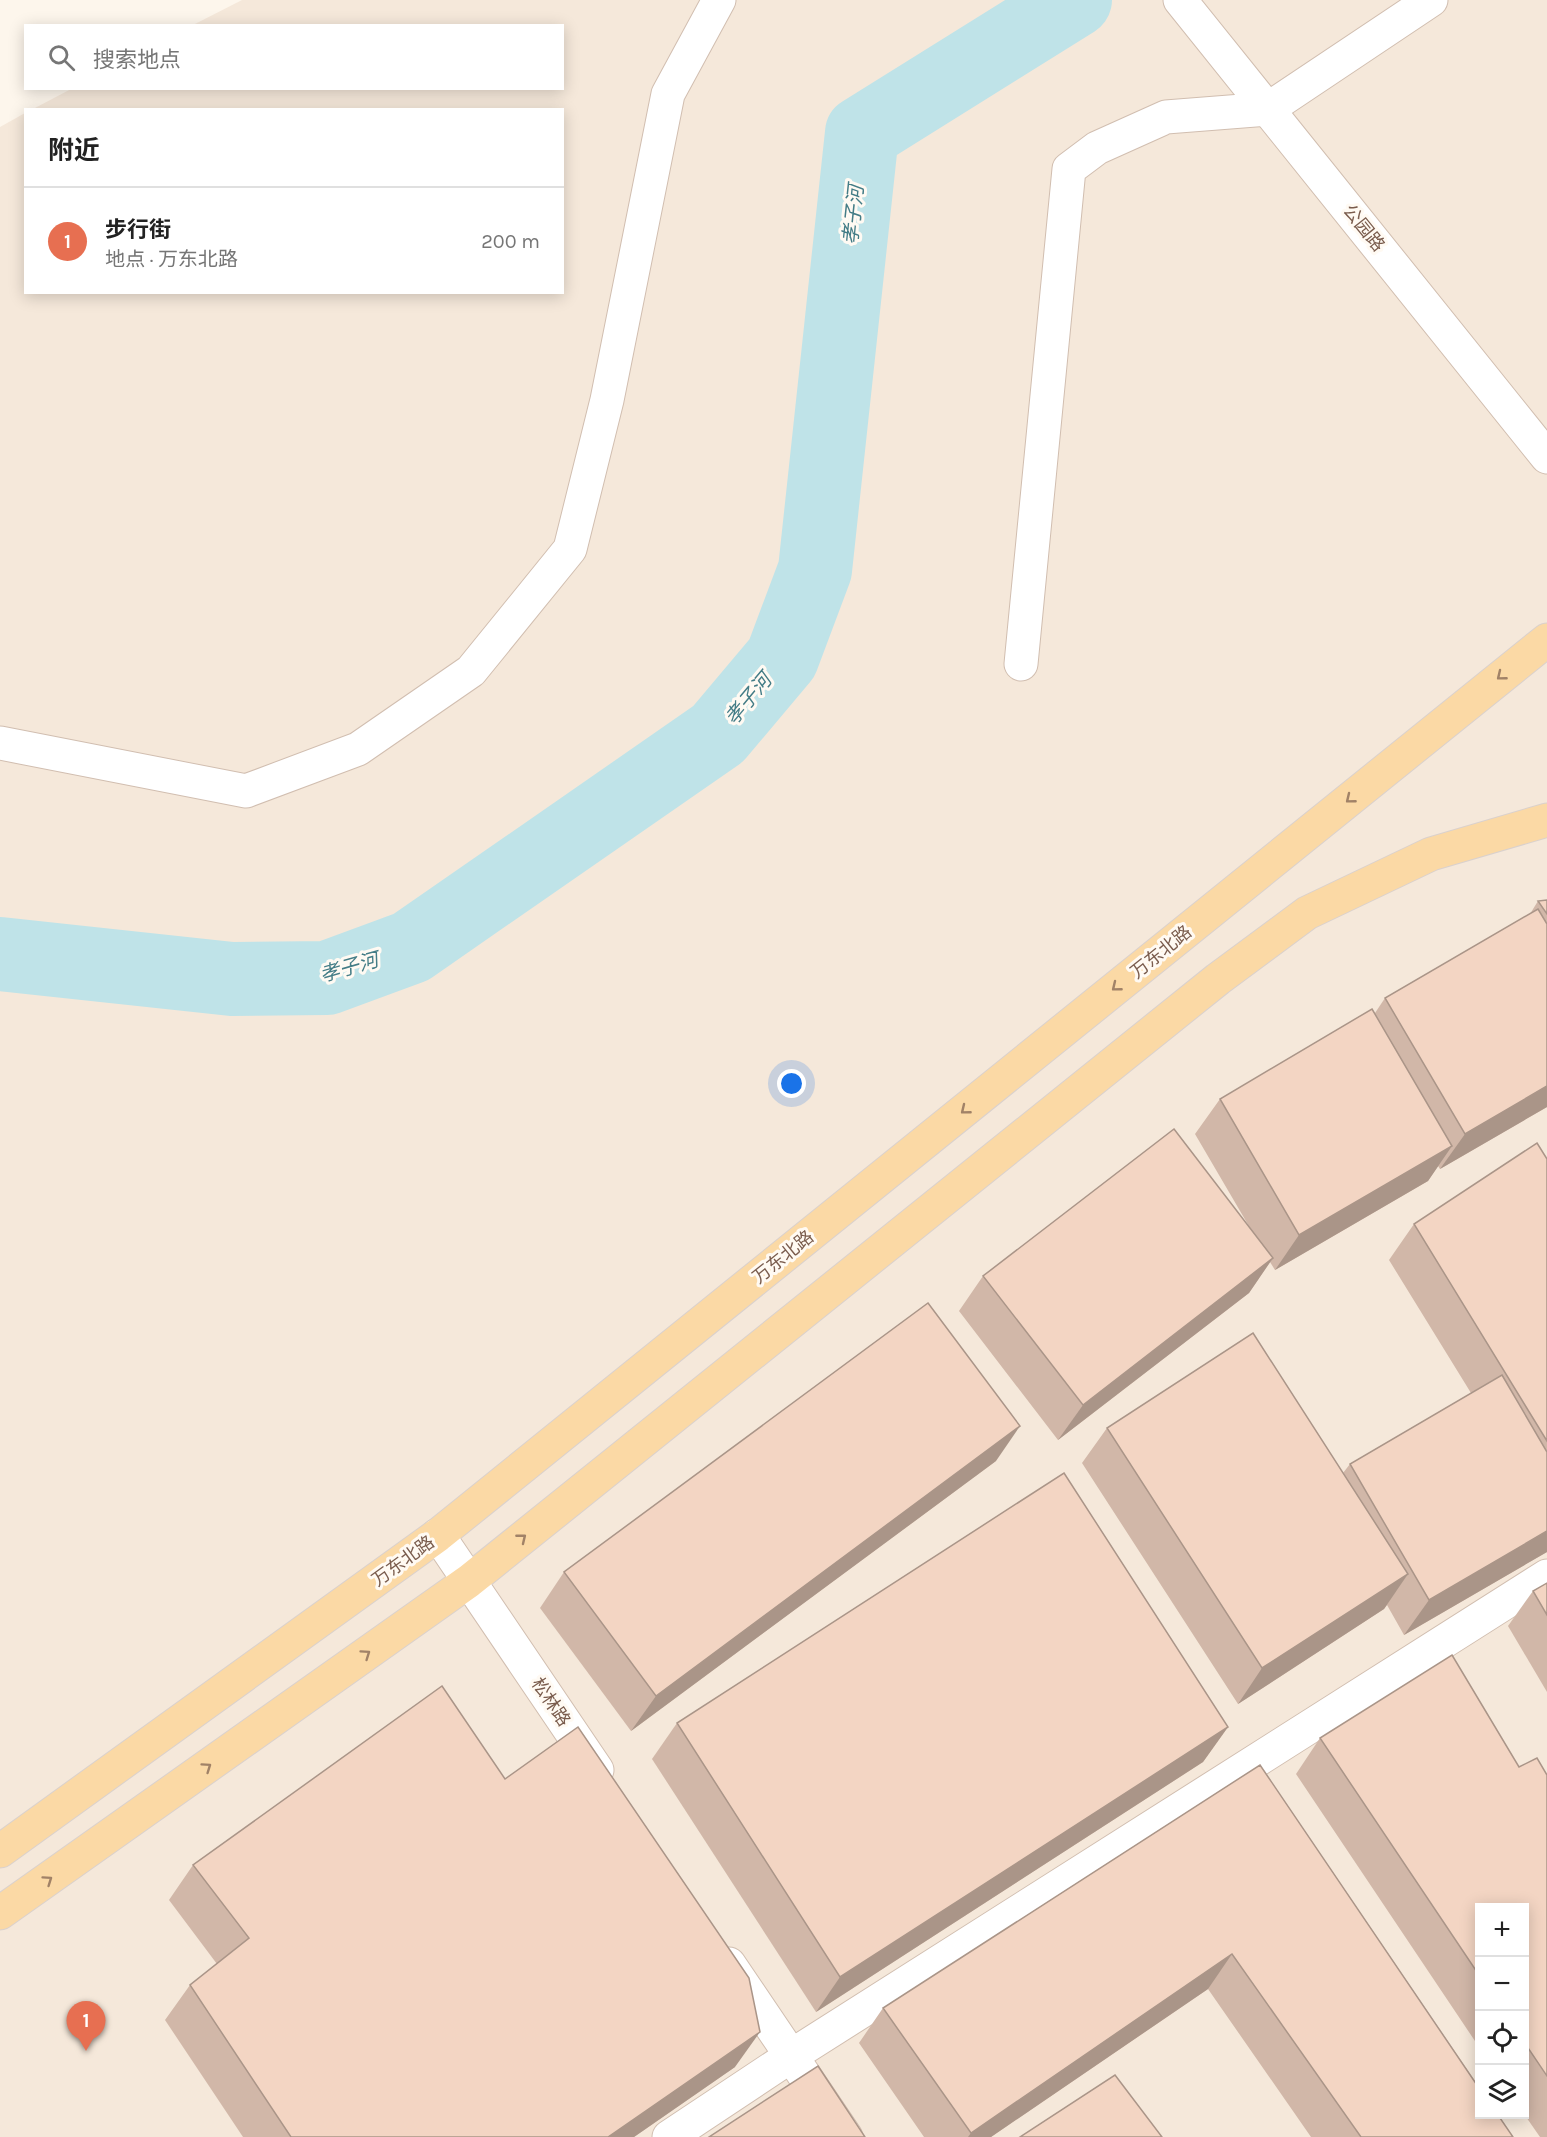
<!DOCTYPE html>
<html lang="zh">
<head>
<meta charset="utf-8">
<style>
	:root { --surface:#fff; --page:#f2f2f2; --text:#222; --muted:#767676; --line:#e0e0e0; --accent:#e76f51 }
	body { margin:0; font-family:Karla,"Noto Sans SC",sans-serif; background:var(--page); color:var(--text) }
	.controls { position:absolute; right:18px; bottom:18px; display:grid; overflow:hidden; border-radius:0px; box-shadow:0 3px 15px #0003 }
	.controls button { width:54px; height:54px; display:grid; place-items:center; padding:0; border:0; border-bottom:2px solid var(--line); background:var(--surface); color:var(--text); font:30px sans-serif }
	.you { position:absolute; left:792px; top:1084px; width:21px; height:21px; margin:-15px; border:4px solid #fff; border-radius:50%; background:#1a73e8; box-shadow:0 0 0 9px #1a73e833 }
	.badge { display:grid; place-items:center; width:39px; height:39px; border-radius:50%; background:var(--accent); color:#fff; font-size:20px; font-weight:700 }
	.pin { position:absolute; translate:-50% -50px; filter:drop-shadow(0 2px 3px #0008) }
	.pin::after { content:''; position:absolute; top:32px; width:21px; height:18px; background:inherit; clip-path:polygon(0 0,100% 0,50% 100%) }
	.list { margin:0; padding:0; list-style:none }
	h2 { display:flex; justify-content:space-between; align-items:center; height:78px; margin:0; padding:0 24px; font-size:26px }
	h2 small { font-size:20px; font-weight:400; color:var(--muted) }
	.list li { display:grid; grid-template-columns:39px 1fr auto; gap:18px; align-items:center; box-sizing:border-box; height:108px; padding:0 24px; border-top:2px solid var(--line) }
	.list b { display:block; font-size:22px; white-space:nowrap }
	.list p { margin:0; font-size:20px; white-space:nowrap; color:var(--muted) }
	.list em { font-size:20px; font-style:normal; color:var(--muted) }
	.icon { flex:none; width:33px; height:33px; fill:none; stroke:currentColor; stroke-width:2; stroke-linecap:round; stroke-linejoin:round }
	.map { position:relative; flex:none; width:1547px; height:2137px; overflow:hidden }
	.search { position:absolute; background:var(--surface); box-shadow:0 3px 15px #0003; left:24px; top:24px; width:540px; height:66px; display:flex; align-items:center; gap:15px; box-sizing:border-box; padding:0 21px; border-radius:0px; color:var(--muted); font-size:22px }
	.panel { position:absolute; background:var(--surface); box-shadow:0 3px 15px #0003; left:24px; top:108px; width:540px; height:186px; border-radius:0px }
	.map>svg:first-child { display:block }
</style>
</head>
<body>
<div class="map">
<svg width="1547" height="2137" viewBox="0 0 1547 2137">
	<rect width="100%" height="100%" fill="#fdf6ec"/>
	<path fill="#f5e8da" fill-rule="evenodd" d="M242,0H1547V2137H0V127L25,113L26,292H562V110L33,109L73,88H562V26L193,25ZM1480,1908H1524V2114H1480Z"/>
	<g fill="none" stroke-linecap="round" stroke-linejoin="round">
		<polyline stroke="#bfe3e8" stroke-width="74" points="0,954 232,979 327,978 411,947 718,734 782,658 815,570 862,133 1075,0"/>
		<g stroke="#d1beb0" stroke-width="35">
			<g id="minor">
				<polyline points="1021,664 1069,169 1097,148 1166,117 1268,109 1431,0"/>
				<polyline points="669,2137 791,2056 1547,1576"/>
			</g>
		</g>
		<g stroke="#d1beb0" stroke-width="35">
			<g id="tertiary">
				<polyline points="1180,0 1547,457"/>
				<polyline points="0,743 246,791 358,749 471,671 570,549 607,400 668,94 719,0"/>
				<polyline points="438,1535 597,1770"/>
				<polyline points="729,1964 846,2137"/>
			</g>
		</g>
		<g stroke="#dad1cd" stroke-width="35">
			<g id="primary">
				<polyline points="0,1851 438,1535 1547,640"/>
				<polyline points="0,1913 469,1581 1218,979 1307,913 1431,854 1547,820"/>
			</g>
		</g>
		<use href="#minor" stroke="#fff" stroke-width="33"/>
		<use href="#tertiary" stroke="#fff" stroke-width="33"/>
		<use href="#primary" stroke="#fbd9a5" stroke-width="33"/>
	</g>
	<g fill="#d1b7a8">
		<polygon points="1547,900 1547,1107 1440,1169 1438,1166 1428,1181 1275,1270 1270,1262 1249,1293 1058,1440 959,1311 983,1276 1250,1228 1195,1134 1220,1099 1375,1013 1385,998 1530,914 1538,901"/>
		<polygon points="1547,1159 1547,1552 1404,1635 1387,1605 1384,1609 1238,1704 1082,1463 1107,1428 1343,1473 1350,1464 1471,1393 1389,1260 1414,1224"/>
		<polygon points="996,1461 631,1731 540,1608 564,1572"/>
		<polygon points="1547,1583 1547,1692 1508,1626 1533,1591"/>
		<polygon points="677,1723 1228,1727 1203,1762 816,2012 652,1759"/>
		<polygon points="1320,1738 1519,1767 1547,1775 1547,2137 1540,2137 1524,2114 1524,1908 1479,1908 1479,2047 1296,1774"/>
		<polygon points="1260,1765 1513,2137 1311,2137 1208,1989 991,2137 924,2137 859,2043 883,2008"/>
		<polygon points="505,1779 735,2067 634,2137 243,2137 165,2020 190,1985 217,1964 169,1900 193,1865"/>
	</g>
	<g fill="#aa9588">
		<polygon points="1547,1086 1547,1107 1440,1169 1465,1134"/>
		<polygon points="1452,1146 1428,1181 1275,1270 1299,1235"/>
		<polygon points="1273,1258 1249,1293 1058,1440 1083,1405"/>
		<polygon points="1020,1426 996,1461 631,1731 656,1696"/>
		<polygon points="1547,1531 1547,1552 1404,1635 1429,1600"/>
		<polygon points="1408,1574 1384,1609 1238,1704 1262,1668"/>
		<polygon points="1228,1727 1203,1762 816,2012 840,1977"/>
		<polygon points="1232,1954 1208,1989 991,2137 968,2137 971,2133"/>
		<polygon points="760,2032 735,2067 634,2137 608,2137"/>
	</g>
	<g fill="#f3d5c3" stroke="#aa9588" stroke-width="1.5">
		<polygon points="1547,900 1547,914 1538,901"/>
		<polygon points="1538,909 1547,924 1547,1086 1465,1134 1385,998"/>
		<polygon points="1372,1009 1452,1146 1299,1235 1220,1099"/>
		<polygon points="1174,1129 1273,1258 1083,1405 983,1276"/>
		<polygon points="1537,1143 1547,1159 1547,1441 1414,1224"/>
		<polygon points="928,1303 1020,1426 656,1696 564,1572"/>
		<polygon points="1253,1333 1408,1574 1262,1668 1107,1428"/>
		<polygon points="1502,1375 1547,1452 1547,1531 1429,1600 1350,1464"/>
		<polygon points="1064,1473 1228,1727 840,1977 677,1723"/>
		<polygon points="1547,1583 1547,1615 1533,1591"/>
		<polygon points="1452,1655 1519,1767 1537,1758 1547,1775 1547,2076 1524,2042 1524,1908 1479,1908 1479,1975 1320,1738"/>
		<polygon points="442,1686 505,1779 578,1727 749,1978 760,2032 608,2137 291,2137 190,1985 249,1938 193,1865"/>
		<polygon points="1260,1765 1479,2088 1479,2115 1498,2115 1513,2137 1361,2137 1232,1954 971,2133 883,2008"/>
		<polygon points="818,2066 865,2137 709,2137"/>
		<polygon points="1115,2075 1162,2137 1020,2137"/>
	</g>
	<defs><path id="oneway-chevron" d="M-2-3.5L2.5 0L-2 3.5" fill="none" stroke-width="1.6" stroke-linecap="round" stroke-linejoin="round" transform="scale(1.5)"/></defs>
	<g stroke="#a18267">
		<use href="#oneway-chevron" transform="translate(1501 676) rotate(141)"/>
		<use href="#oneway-chevron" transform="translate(1350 799) rotate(141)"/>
		<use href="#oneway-chevron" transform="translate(1116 987) rotate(141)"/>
		<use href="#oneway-chevron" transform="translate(965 1110) rotate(141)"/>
		<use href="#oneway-chevron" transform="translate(522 1538) rotate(-39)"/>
		<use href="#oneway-chevron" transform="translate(366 1654) rotate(-35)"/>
		<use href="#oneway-chevron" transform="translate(207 1767) rotate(-35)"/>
		<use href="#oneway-chevron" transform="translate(48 1880) rotate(-35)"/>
	</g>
	<g text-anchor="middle" stroke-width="6" stroke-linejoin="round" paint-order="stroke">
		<g font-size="18" fill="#7a5c4d" stroke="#fffaf3">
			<text transform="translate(1364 228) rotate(51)" y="6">公园路</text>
			<text transform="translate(1161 952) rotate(-39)" y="6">万东北路</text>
			<text transform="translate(783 1257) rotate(-39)" y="6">万东北路</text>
			<text transform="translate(403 1561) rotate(-36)" y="6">万东北路</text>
			<text transform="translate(551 1702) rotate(56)" y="6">松林路</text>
		</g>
		<g font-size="20" font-style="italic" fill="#437c86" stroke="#fffaf3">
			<text transform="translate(853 215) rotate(-84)" y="7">孝子河</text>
			<text transform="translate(748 699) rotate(-50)" y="7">孝子河</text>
			<text transform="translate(349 967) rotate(-16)" y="7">孝子河</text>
		</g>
	</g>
</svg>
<div class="controls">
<button>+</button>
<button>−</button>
<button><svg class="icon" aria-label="locate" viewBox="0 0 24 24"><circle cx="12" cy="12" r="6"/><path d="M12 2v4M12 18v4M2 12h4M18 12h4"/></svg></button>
<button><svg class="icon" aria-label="layers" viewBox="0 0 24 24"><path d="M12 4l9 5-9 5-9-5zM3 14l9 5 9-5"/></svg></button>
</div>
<div class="you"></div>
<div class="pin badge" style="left:86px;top:2051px">1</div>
<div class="search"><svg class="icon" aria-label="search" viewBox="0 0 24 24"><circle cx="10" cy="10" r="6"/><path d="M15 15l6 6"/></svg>搜索地点</div>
<section class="panel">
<h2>附近<small></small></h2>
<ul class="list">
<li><span class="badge">1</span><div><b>步行街</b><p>地点 · 万东北路</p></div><em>200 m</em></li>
</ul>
</section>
</div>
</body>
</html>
